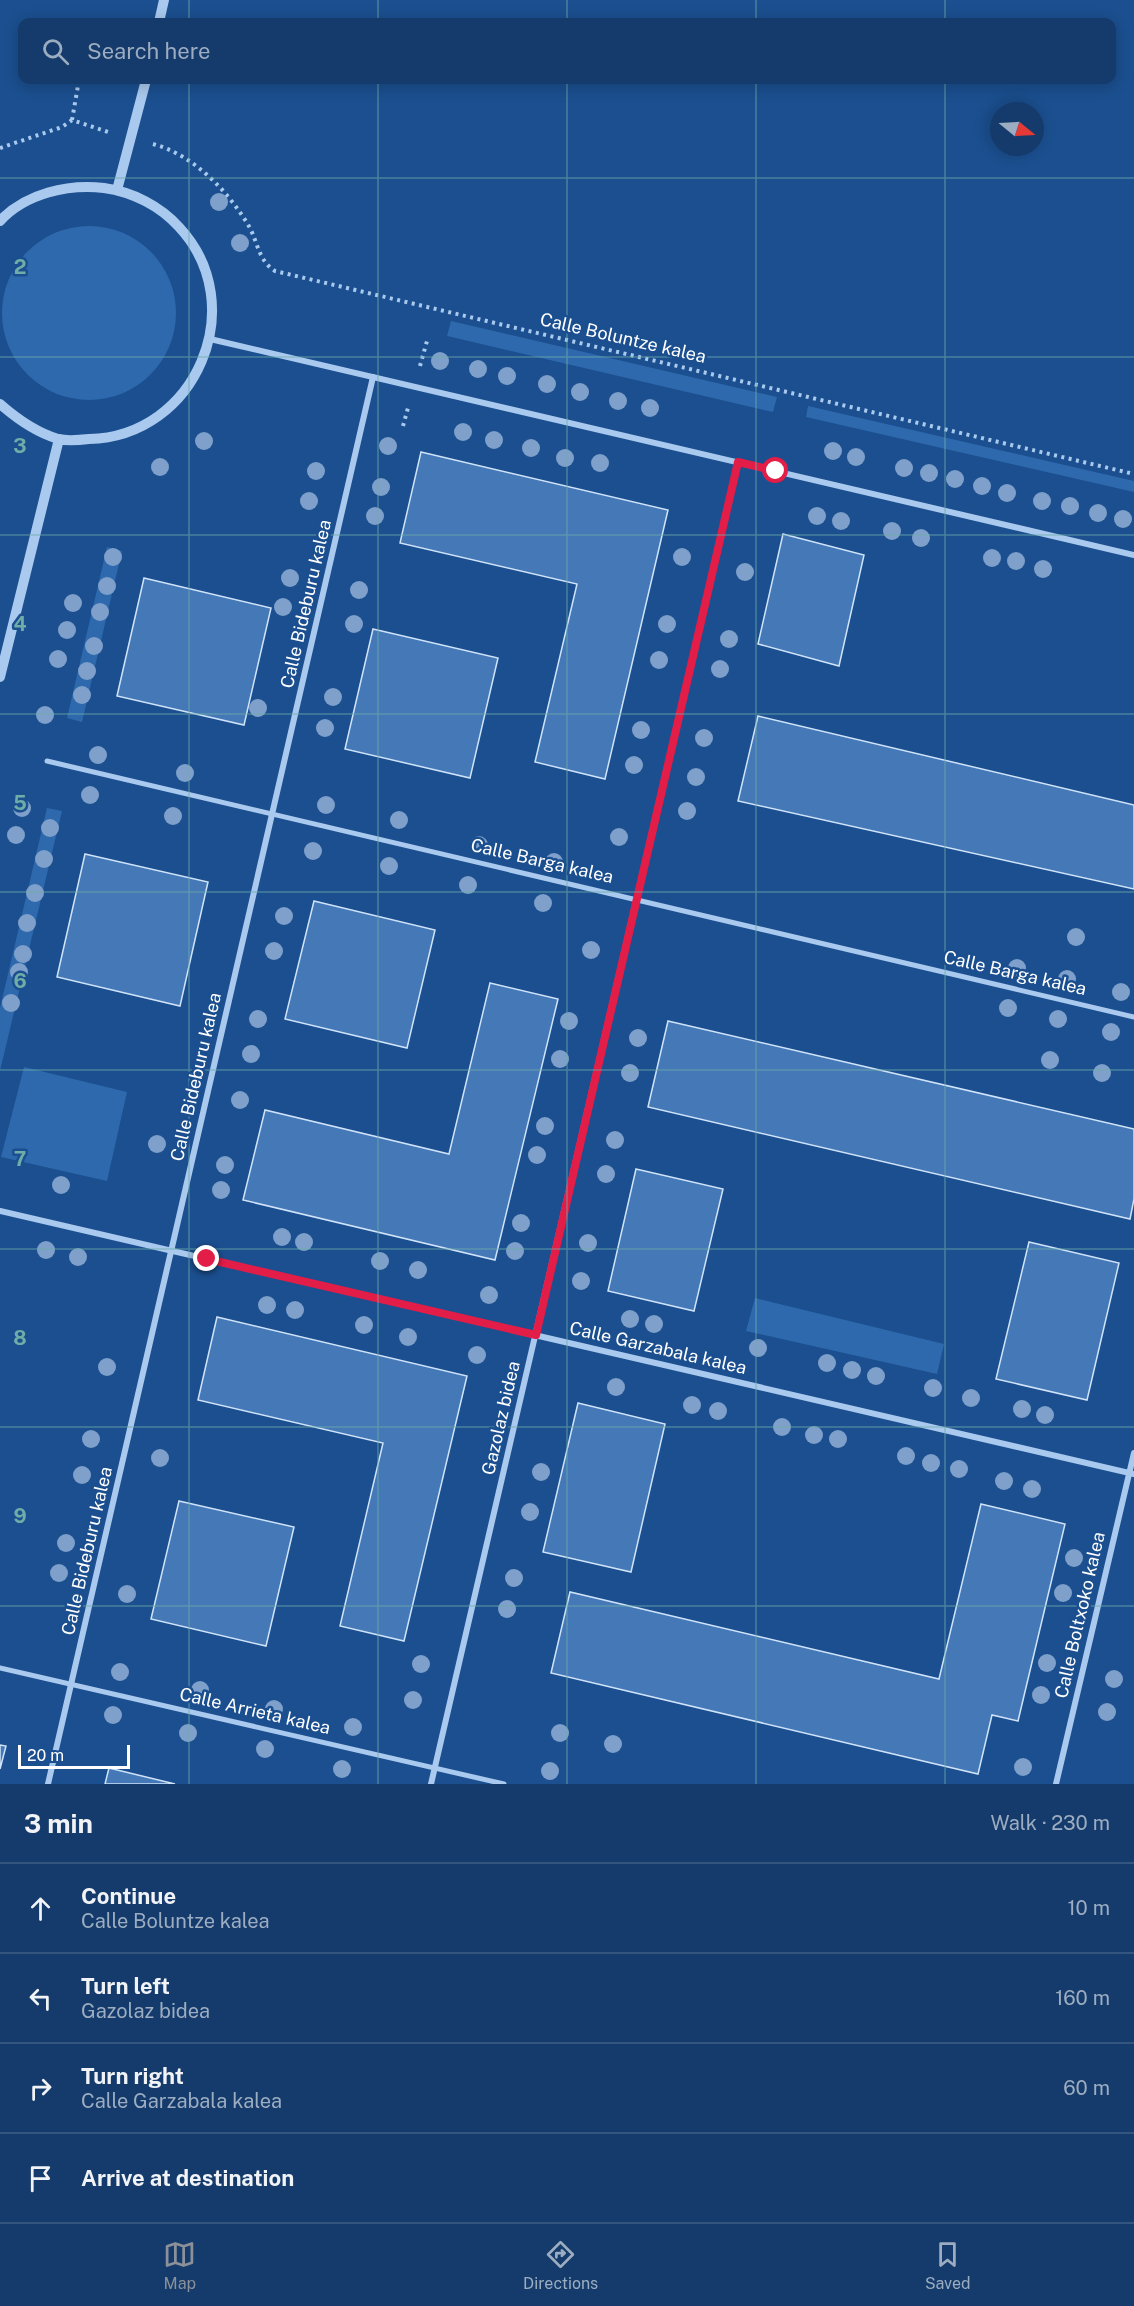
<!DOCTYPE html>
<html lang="en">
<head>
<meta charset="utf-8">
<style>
	:root { --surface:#143b6b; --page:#214673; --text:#f1f3f6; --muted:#9dadc1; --line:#33557e; --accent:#8c9099 }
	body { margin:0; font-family:"Public Sans",sans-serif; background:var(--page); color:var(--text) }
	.compass { position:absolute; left:990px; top:102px; width:54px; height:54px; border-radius:50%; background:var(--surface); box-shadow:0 3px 15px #0003; rotate:108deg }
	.scale { position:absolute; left:18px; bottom:15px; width:112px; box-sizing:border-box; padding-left:6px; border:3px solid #fff; border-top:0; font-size:16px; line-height:21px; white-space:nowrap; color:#fff; -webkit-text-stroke:4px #1b4f8f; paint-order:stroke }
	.stop { position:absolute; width:18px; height:18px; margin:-14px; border:4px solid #e11d48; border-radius:50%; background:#fff }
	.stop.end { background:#e11d48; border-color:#fff; box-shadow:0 2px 6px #0008 }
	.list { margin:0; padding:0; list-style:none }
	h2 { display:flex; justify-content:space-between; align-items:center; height:78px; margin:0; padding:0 24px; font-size:26px }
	h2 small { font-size:20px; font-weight:400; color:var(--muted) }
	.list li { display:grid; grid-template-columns:39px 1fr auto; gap:18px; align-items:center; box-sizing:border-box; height:90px; padding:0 24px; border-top:2px solid var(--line) }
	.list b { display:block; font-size:22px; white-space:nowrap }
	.list p { margin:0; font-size:20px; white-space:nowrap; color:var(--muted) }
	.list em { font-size:20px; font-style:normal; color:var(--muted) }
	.icon { flex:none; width:33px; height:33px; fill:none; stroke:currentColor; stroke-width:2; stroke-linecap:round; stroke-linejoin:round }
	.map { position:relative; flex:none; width:1134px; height:1784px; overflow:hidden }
	.search { position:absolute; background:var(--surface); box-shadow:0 3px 15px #0003; left:18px; right:18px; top:18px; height:66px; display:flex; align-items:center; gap:15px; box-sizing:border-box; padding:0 21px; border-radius:12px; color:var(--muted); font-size:22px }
	.sheet { height:438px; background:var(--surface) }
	nav { display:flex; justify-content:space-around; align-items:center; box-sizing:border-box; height:84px; border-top:2px solid var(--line); background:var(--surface); font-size:16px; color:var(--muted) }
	nav a { display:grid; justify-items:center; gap:3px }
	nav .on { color:var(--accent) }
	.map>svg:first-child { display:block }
</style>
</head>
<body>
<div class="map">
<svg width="1134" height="1784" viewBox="0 0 1134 1784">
	<rect width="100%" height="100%" fill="#1b4f8f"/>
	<g fill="#2e69ad">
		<circle cx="89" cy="313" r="87"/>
		<polygon points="451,321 777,397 773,412 447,336"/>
		<polygon points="808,406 1134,481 1134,492 806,417"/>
		<polygon points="107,547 122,551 82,722 67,718"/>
		<polygon points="47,808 62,811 0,1071 0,1008"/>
		<polygon points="24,1067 127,1092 107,1181 1,1157"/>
		<polygon points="755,1298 944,1344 937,1374 746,1331"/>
	</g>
	<g fill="#4478b7" stroke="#cfe3fa" stroke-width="1.5">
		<polygon points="421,452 668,510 605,779 535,762 577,584 400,543"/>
		<polygon points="783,534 864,555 839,666 758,644"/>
		<polygon points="144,578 271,608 244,725 117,696"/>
		<polygon points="373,629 498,658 470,778 345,749"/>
		<polygon points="758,716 1134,805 1134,889 738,801"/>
		<polygon points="85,854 208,882 180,1006 57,977"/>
		<polygon points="314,901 435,930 407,1048 285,1019"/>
		<polygon points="490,983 558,999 495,1260 243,1200 265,1110 449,1154"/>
		<polygon points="668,1021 1134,1129 1134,1199 1130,1219 648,1107"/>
		<polygon points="636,1169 723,1189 694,1311 608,1291"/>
		<polygon points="1029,1242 1119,1263 1087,1400 996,1379"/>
		<polygon points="217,1317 467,1376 404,1641 340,1626 383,1443 198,1400"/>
		<polygon points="578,1403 665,1424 631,1572 543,1552"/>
		<polygon points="179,1501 294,1527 266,1646 151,1619"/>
		<polygon points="981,1504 1065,1524 1018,1721 992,1715 978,1774 551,1673 570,1592 939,1679"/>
		<polygon points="0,1745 6,1746 0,1769"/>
		<polygon points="109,1768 175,1784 105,1784"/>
	</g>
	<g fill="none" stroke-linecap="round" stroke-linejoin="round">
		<g stroke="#a9c9ee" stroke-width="4" stroke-dasharray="3 4.5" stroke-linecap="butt">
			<polyline points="72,120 79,80"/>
			<path d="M153,144C194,155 229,192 250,228C258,244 259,261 275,271L1134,474"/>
			<polyline points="0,148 62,127 72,120 108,132"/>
			<polyline points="420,366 427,341"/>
			<polyline points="403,426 408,408"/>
		</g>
		<g stroke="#a9c9ee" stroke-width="5">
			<polyline points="47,761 1134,1017"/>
			<polyline points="0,1668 504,1784"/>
		</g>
		<g stroke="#a9c9ee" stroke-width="6">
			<polyline points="210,339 1134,555"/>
			<polyline points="0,1211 1134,1474"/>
			<polyline points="48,1784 373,377"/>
			<polyline points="431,1784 738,462"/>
			<polyline points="1056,1784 1134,1453"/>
		</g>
		<g stroke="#a9c9ee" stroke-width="10">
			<polyline points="159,22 164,0"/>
			<polyline points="117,190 146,80"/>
			<path d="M0,221C26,193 68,184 104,188C133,192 160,206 179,227C252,305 196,437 89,439C80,440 67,441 58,439C35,432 17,419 0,404"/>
			<polyline points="0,677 59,439"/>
		</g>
	</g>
	<g fill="#7ea0ca">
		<circle cx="219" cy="202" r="9"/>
		<circle cx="240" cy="243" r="9"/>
		<circle cx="440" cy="361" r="9"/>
		<circle cx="478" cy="369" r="9"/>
		<circle cx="507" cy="376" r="9"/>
		<circle cx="547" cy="384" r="9"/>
		<circle cx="580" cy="392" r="9"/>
		<circle cx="618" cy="401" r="9"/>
		<circle cx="650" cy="408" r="9"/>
		<circle cx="463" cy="432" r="9"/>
		<circle cx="494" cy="440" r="9"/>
		<circle cx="204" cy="441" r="9"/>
		<circle cx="388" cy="446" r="9"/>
		<circle cx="531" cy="448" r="9"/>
		<circle cx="833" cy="451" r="9"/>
		<circle cx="856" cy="457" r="9"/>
		<circle cx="565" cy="458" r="9"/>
		<circle cx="600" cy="463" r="9"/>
		<circle cx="160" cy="467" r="9"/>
		<circle cx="904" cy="468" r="9"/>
		<circle cx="316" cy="471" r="9"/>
		<circle cx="929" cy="473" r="9"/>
		<circle cx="955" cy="479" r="9"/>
		<circle cx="982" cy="486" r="9"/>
		<circle cx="381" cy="487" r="9"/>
		<circle cx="1007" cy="493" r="9"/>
		<circle cx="309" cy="501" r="9"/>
		<circle cx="1042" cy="501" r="9"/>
		<circle cx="1070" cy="506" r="9"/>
		<circle cx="1098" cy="513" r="9"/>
		<circle cx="375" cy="516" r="9"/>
		<circle cx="817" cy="516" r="9"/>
		<circle cx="1123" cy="519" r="9"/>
		<circle cx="841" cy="521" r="9"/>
		<circle cx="892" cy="531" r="9"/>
		<circle cx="921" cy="538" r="9"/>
		<circle cx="113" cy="557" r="9"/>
		<circle cx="682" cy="557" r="9"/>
		<circle cx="992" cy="558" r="9"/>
		<circle cx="1016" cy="561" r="9"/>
		<circle cx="1043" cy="569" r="9"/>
		<circle cx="745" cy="572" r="9"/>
		<circle cx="290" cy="578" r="9"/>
		<circle cx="107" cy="586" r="9"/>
		<circle cx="359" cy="590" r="9"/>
		<circle cx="73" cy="603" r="9"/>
		<circle cx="283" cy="607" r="9"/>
		<circle cx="100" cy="612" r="9"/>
		<circle cx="354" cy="624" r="9"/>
		<circle cx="667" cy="624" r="9"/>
		<circle cx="67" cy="630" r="9"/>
		<circle cx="729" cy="639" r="9"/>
		<circle cx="94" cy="646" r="9"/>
		<circle cx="58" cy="659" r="9"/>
		<circle cx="659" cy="660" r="9"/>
		<circle cx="720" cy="669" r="9"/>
		<circle cx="87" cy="671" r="9"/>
		<circle cx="82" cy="695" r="9"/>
		<circle cx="333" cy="697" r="9"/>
		<circle cx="258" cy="708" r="9"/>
		<circle cx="45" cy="715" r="9"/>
		<circle cx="325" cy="728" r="9"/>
		<circle cx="641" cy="730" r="9"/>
		<circle cx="704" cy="738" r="9"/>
		<circle cx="98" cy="755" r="9"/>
		<circle cx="634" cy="765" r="9"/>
		<circle cx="185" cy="773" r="9"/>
		<circle cx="696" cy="777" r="9"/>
		<circle cx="90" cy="795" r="9"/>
		<circle cx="326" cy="805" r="9"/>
		<circle cx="22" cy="808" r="9"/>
		<circle cx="687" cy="811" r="9"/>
		<circle cx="173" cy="816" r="9"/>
		<circle cx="399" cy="820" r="9"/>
		<circle cx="50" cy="828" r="9"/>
		<circle cx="16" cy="835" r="9"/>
		<circle cx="619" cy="837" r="9"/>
		<circle cx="479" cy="845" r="9"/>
		<circle cx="313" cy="851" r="9"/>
		<circle cx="44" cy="859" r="9"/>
		<circle cx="554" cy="862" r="9"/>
		<circle cx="389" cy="866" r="9"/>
		<circle cx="468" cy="885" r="9"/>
		<circle cx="35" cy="893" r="9"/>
		<circle cx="543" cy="903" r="9"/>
		<circle cx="284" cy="916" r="9"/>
		<circle cx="27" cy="923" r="9"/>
		<circle cx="1076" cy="937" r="9"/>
		<circle cx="591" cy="950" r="9"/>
		<circle cx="274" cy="951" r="9"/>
		<circle cx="23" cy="954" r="9"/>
		<circle cx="1017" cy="968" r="9"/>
		<circle cx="19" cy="972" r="9"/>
		<circle cx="1067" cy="979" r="9"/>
		<circle cx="1121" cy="992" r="9"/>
		<circle cx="11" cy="1003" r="9"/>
		<circle cx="1008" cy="1008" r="9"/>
		<circle cx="258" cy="1019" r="9"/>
		<circle cx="1058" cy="1019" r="9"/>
		<circle cx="569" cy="1021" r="9"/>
		<circle cx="1111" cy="1032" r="9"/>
		<circle cx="638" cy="1038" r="9"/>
		<circle cx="251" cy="1054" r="9"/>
		<circle cx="560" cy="1059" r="9"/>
		<circle cx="1050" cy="1060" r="9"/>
		<circle cx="630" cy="1073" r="9"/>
		<circle cx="1102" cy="1073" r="9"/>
		<circle cx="240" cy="1100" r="9"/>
		<circle cx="545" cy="1126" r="9"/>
		<circle cx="615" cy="1140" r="9"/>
		<circle cx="157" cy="1144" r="9"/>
		<circle cx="537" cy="1155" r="9"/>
		<circle cx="225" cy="1165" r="9"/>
		<circle cx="606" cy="1174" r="9"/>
		<circle cx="61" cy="1185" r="9"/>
		<circle cx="221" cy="1190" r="9"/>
		<circle cx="521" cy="1223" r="9"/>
		<circle cx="282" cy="1237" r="9"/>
		<circle cx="304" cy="1242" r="9"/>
		<circle cx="588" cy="1243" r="9"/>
		<circle cx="46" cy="1250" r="9"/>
		<circle cx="515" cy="1251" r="9"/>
		<circle cx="78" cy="1257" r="9"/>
		<circle cx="380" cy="1261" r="9"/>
		<circle cx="418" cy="1270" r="9"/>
		<circle cx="581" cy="1281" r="9"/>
		<circle cx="489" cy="1295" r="9"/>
		<circle cx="267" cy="1305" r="9"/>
		<circle cx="295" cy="1310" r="9"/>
		<circle cx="630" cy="1319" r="9"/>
		<circle cx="654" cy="1324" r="9"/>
		<circle cx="364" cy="1325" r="9"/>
		<circle cx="408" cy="1337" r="9"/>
		<circle cx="758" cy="1348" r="9"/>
		<circle cx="477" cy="1355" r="9"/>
		<circle cx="827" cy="1363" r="9"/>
		<circle cx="107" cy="1367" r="9"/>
		<circle cx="852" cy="1370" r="9"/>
		<circle cx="876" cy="1376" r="9"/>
		<circle cx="616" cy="1387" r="9"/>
		<circle cx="933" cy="1388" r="9"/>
		<circle cx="971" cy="1398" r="9"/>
		<circle cx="692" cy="1405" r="9"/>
		<circle cx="1022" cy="1409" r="9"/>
		<circle cx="718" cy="1411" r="9"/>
		<circle cx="1045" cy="1415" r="9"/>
		<circle cx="782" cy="1427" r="9"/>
		<circle cx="814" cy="1435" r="9"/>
		<circle cx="91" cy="1439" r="9"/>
		<circle cx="838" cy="1439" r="9"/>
		<circle cx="906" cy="1456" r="9"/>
		<circle cx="160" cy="1458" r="9"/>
		<circle cx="931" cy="1463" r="9"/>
		<circle cx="959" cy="1469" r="9"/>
		<circle cx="541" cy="1472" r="9"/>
		<circle cx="82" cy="1475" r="9"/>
		<circle cx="1004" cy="1481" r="9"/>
		<circle cx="1032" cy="1489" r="9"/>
		<circle cx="530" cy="1512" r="9"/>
		<circle cx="66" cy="1543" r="9"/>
		<circle cx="1074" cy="1558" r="9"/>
		<circle cx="59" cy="1573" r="9"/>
		<circle cx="514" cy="1578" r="9"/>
		<circle cx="1063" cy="1593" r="9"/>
		<circle cx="127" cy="1594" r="9"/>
		<circle cx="507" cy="1609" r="9"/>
		<circle cx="1047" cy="1663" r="9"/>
		<circle cx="421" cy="1664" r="9"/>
		<circle cx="120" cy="1672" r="9"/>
		<circle cx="1114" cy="1679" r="9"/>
		<circle cx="200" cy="1690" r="9"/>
		<circle cx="1041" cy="1695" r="9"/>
		<circle cx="413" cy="1700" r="9"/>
		<circle cx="274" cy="1709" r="9"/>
		<circle cx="1107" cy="1712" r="9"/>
		<circle cx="113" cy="1715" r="9"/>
		<circle cx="353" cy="1727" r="9"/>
		<circle cx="188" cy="1733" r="9"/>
		<circle cx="560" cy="1733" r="9"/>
		<circle cx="613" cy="1744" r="9"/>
		<circle cx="265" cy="1749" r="9"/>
		<circle cx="1023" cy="1767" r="9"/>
		<circle cx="342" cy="1769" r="9"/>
		<circle cx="550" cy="1771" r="9"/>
	</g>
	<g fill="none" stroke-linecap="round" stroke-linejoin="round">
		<polyline stroke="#e11d48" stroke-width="8" points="207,1259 536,1335 738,462 776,471"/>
	</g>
	<path fill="none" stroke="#6fada8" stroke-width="1.5" stroke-opacity="0.55" d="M189,0V22M378,0V22M567,0V22M756,0V22M945,0V22M189,80V1784M378,80V1784M567,80V1784M756,80V1784M945,80V1784M0,178H1134M0,357H1134M0,535H1134M0,714H1134M0,892H1134M0,1070H1134M0,1249H1134M0,1427H1134M0,1606H1134"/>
	<g text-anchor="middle" stroke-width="5" stroke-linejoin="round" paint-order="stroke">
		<g font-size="18" fill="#fff" stroke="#1b4f8f">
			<text transform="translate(623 338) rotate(13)" y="6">Calle Boluntze kalea</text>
			<text transform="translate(306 604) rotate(-77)" y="6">Calle Bideburu kalea</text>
			<text transform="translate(542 861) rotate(13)" y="6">Calle Barga kalea</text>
			<text transform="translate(1015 973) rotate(13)" y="6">Calle Barga kalea</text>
			<text transform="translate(196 1077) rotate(-77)" y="6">Calle Bideburu kalea</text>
			<text transform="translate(658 1348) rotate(13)" y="6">Calle Garzabala kalea</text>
			<text transform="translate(501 1418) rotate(-77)" y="6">Gazolaz bidea</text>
			<text transform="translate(87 1551) rotate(-77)" y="6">Calle Bideburu kalea</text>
			<text transform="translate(1080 1615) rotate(-77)" y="6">Calle Boltxoko kalea</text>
			<text transform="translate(255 1711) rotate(13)" y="6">Calle Arrieta kalea</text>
		</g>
	</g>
	<g font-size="20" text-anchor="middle" font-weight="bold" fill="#6fada8" stroke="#1b4f8f" stroke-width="5" stroke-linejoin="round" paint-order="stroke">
		<text x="20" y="274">2</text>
		<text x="20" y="453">3</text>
		<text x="20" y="631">4</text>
		<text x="20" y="810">5</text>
		<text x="20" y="988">6</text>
		<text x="20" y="1166">7</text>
		<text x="20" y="1345">8</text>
		<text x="20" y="1523">9</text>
	</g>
</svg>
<svg class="compass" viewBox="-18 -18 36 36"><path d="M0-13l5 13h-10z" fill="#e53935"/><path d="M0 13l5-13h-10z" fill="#9dadc1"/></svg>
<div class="scale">20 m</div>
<div class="stop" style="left:776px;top:471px"></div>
<div class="stop end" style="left:207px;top:1259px"></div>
<div class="search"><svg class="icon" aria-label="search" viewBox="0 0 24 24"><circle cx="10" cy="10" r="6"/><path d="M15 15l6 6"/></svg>Search here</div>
</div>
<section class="sheet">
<h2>3 min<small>Walk · 230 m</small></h2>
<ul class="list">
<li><svg class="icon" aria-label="ahead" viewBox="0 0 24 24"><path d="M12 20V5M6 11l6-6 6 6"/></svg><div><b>Continue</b><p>Calle Boluntze kalea</p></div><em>10 m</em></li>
<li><svg class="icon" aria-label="left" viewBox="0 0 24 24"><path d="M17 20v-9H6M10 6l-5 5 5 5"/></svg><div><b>Turn left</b><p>Gazolaz bidea</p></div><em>160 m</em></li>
<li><svg class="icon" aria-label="right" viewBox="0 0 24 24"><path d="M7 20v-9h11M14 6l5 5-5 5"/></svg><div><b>Turn right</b><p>Calle Garzabala kalea</p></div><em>60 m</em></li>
<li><svg class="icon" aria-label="arrive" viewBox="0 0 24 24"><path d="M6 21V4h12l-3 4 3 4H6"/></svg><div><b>Arrive at destination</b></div></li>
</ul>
</section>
<nav>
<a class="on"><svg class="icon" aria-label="map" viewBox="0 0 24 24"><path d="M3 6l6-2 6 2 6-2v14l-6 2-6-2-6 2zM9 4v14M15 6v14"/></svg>Map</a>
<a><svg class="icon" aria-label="directions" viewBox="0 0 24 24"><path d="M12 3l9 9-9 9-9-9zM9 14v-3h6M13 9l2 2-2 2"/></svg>Directions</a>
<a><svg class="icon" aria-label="saved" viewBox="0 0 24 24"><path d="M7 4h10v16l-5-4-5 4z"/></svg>Saved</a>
</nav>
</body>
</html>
